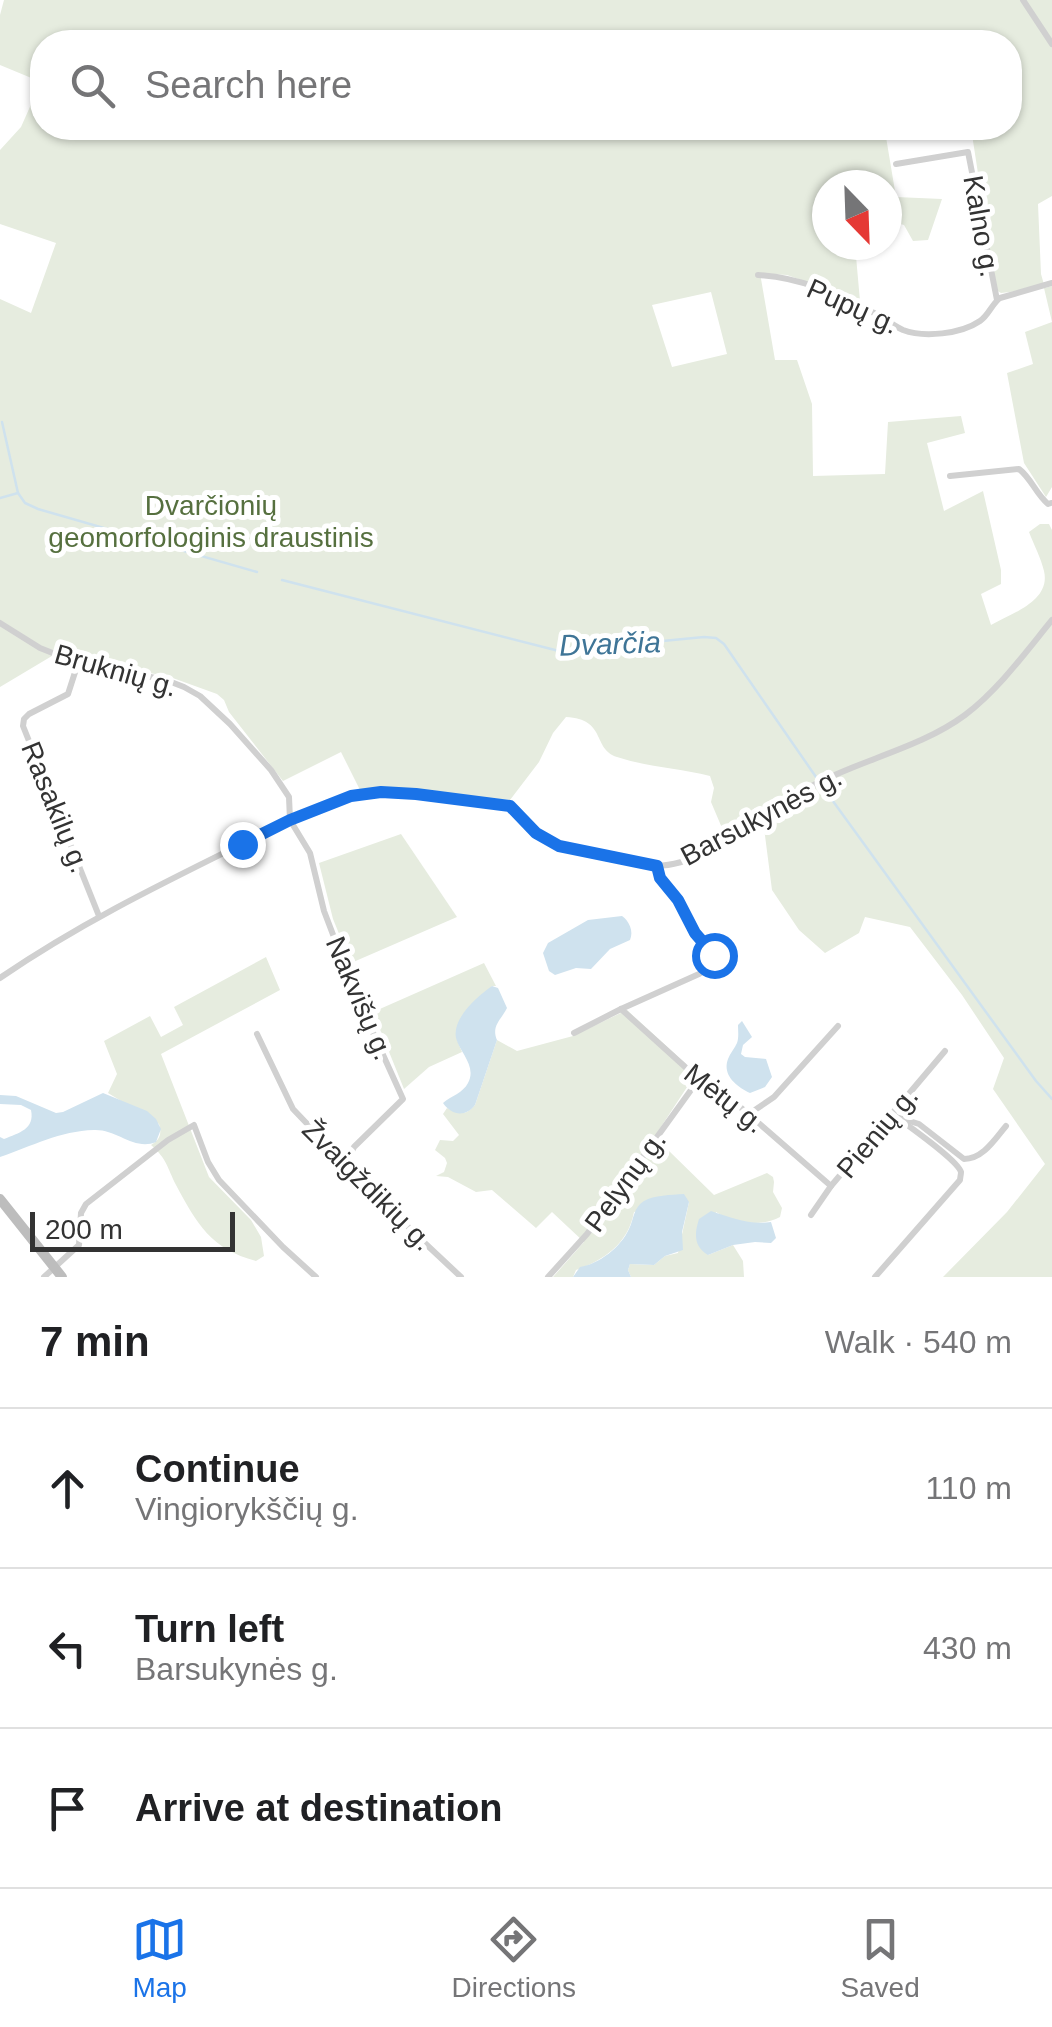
<!DOCTYPE html>
<html lang="en">
<head>
<meta charset="utf-8">
<style>
	:root { --surface:#fff; --page:#f6f6f6; --text:#202124; --muted:#757577; --line:#e0e0e0; --accent:#1a73e8 }
	body { margin:0; font-family:Arial,sans-serif; background:var(--page); color:var(--text) }
	.compass { position:absolute; left:812px; top:170px; width:90px; height:90px; border-radius:50%; background:var(--surface); box-shadow:0 2px 8px #0004; rotate:157deg }
	.scale { position:absolute; left:30px; bottom:25px; width:205px; box-sizing:border-box; padding-left:10px; border:5px solid #333; border-top:0; font-size:28px; line-height:35px; white-space:nowrap; color:#333; -webkit-text-stroke:8px #fff; paint-order:stroke }
	.stop { position:absolute; width:30px; height:30px; margin:-22px; border:8px solid #1a73e8; border-radius:50%; background:#fff }
	.stop.end { background:#1a73e8; border-color:#fff; box-shadow:0 2px 10px #0008 }
	.list { margin:0; padding:0; list-style:none }
	h2 { display:flex; justify-content:space-between; align-items:center; height:130px; margin:0; padding:0 40px; font-size:42px }
	h2 small { font-size:32px; font-weight:400; color:var(--muted) }
	.list li { display:grid; grid-template-columns:65px 1fr auto; gap:30px; align-items:center; box-sizing:border-box; height:160px; padding:0 40px; border-top:2px solid var(--line) }
	.list b { display:block; font-size:38px; white-space:nowrap }
	.list p { margin:0; font-size:32px; white-space:nowrap; color:var(--muted) }
	.list em { font-size:32px; font-style:normal; color:var(--muted) }
	.icon { flex:none; width:55px; height:55px; fill:none; stroke:currentColor; stroke-width:2; stroke-linecap:round; stroke-linejoin:round }
	.map { position:relative; flex:none; width:1052px; height:1277px; overflow:hidden }
	.search { position:absolute; background:var(--surface); box-shadow:0 2px 8px #0004; left:30px; right:30px; top:30px; height:110px; display:flex; align-items:center; gap:25px; box-sizing:border-box; padding:0 35px; border-radius:40px; color:var(--muted); font-size:38px }
	.sheet { height:610px; background:var(--surface) }
	nav { display:flex; justify-content:space-around; align-items:center; box-sizing:border-box; height:140px; border-top:2px solid var(--line); background:var(--surface); font-size:28px; color:var(--muted) }
	nav a { display:grid; justify-items:center; gap:5px }
	nav .on { color:var(--accent) }
	.map>svg:first-child { display:block }
</style>
</head>
<body>
<div class="map">
<svg width="1052" height="1277" viewBox="0 0 1052 1277">
	<rect width="100%" height="100%" fill="#fff"/>
	<g fill="#e6ecdf" fill-rule="evenodd">
		<path d="M4,0H1052V196L1038,204L1041,274L1045,288L1052,286V487L1046,497L1024,463L1007,373L1033,364L1025,332L1052,322L1044,288L1001,293L996,290L971,128H1010V42H42V128H896L885,131L896,197L942,199L928,240L913,241L904,225L887,220V185H827V245H855L860,301L787,275L760,273L775,360H797L812,404L813,476L885,474L888,422L961,416L965,433L927,443L944,511L983,491L1001,570V584L981,594L991,625C1012,613 1051,601 1044,571C1041,558 1034,545 1029,532L1040,524H1049L1052,530V1277H943L1007,1212L1045,1164L993,1089L1004,1058L962,995L910,927L865,917L859,933L825,953L799,930L772,890L763,820L757,816L720,841L718,835L722,828L711,802L714,788L710,776C679,768 647,767 617,757C592,749 607,719 566,717L553,733L539,762L510,800L376,788L360,790L341,752L283,781L229,712L224,700L217,694L170,677L100,663L62,650L0,687V299L31,313L56,243L0,224V150L21,127L41,82L0,65V15ZM711,292L727,354L672,367L652,305Z"/>
		<polygon points="401,834 457,917 351,963 333,919 319,863"/>
		<path d="M266,957L280,990L161,1054L209,1177L251,1220L261,1237L264,1256L256,1261C211,1249 197,1224 176,1185C167,1167 167,1159 151,1145C160,1140 162,1134 159,1124L108,1093L117,1074L104,1041L150,1016L161,1037L183,1025L174,1007Z"/>
		<polygon points="484,963 496,986 492,986 457,1040 462,1052 429,1067 404,1089 373,1012"/>
		<path d="M627,1010L686,1064L691,1081L651,1142L667,1149L714,1195L767,1173L773,1177L774,1182L773,1192L782,1208L780,1217C762,1227 734,1224 716,1212L708,1255L733,1245L743,1261L744,1277H631L628,1270L630,1264L654,1265L665,1256L678,1253L689,1202L634,1212C628,1244 604,1260 576,1270L573,1277H553L584,1242L552,1212L536,1228L492,1190L476,1192L448,1177L436,1176L444,1172L447,1163L445,1158L435,1150L440,1140L453,1141L459,1135L443,1114L447,1108C459,1114 466,1116 475,1105L497,1040L517,1051L573,1036Z"/>
	</g>
	<g fill="#cfe2ee">
		<path d="M622,916C629,921 634,931 630,940L610,949L591,969L576,968L555,975L549,971L543,953L548,943L588,920Z"/>
		<path d="M492,986L498,988L507,1008C501,1020 491,1026 497,1040L475,1105C466,1117 452,1116 443,1103C451,1096 463,1093 468,1083C477,1066 460,1053 456,1038C452,1018 478,996 492,986Z"/>
		<path d="M742,1021L752,1037L743,1045L741,1054L745,1057L766,1059L772,1077L765,1087L750,1093C736,1086 722,1075 728,1059C730,1053 735,1048 737,1043C739,1038 738,1030 738,1025Z"/>
		<path d="M103,1093L147,1111L156,1119L161,1129L156,1142C134,1151 117,1129 94,1130C60,1131 32,1146 0,1157V1137L4,1139C19,1133 35,1129 31,1110L21,1105L0,1104V1095L16,1096L56,1113L63,1112Z"/>
		<path d="M684,1194L689,1202L682,1232L683,1250L665,1256L654,1265L630,1264L628,1270L631,1277H573L580,1267C599,1264 621,1247 629,1229C634,1219 633,1208 644,1201C654,1195 671,1195 684,1194Z"/>
		<path d="M711,1211C732,1218 749,1225 771,1222L776,1238L771,1243L755,1242L733,1245L708,1255C694,1247 694,1234 699,1219Z"/>
	</g>
	<g fill="none" stroke-linecap="round" stroke-linejoin="round">
		<g stroke="#cfe2ee" stroke-width="2.5">
			<polyline points="2,422 18,493"/>
			<polyline points="0,498 18,493 25,503 38,509 257,572"/>
			<polyline points="282,580 559,651 704,637 716,638 724,644 816,777"/>
			<polyline points="822,786 1036,1081 1052,1099"/>
		</g>
		<g stroke="#d0d0d0" stroke-width="6">
			<polyline points="1023,0 1052,44"/>
			<polyline points="896,164 968,152 997,300"/>
			<path d="M758,275C800,277 840,295 876,314C885,319 894,326 903,330C924,338 961,334 980,321C989,315 991,305 1000,298L1052,283"/>
			<path d="M950,476L1019,469C1031,478 1036,494 1048,504L1051,503"/>
			<polyline points="0,623 40,648 78,663 166,680 184,687 200,696 230,724 271,770 289,797 290,820 310,853 324,911 356,995 403,1099 354,1147 348,1160"/>
			<polyline points="78,663 68,694 29,714 24,719 23,726 99,916"/>
			<path d="M0,978C79,924 159,885 244,843C280,825 324,799 363,793C395,789 429,795 461,799C475,801 492,800 506,805C521,810 531,830 545,839C567,853 620,861 647,865C701,873 763,812 808,788C858,760 919,749 965,715C999,689 1025,653 1052,620"/>
			<polyline points="621,1009 694,1075 700,1083 708,1082 716,1086 831,1186"/>
			<polyline points="574,1033 621,1009 699,974 712,965 714,955 712,950 695,933 678,900 660,878 657,866"/>
			<polyline points="257,1034 293,1109 335,1153 348,1160 355,1170 413,1232 461,1277"/>
			<polyline points="749,1114 774,1097 838,1026"/>
			<path d="M900,1118L919,1124L964,1159C983,1159 995,1139 1006,1126"/>
			<polyline points="811,1215 831,1186 945,1051"/>
			<polyline points="44,1277 79,1245 81,1213 86,1204 168,1140 194,1125 208,1162 219,1180 283,1247 316,1277"/>
			<polyline points="548,1277 587,1234 691,1090 700,1083"/>
			<path d="M875,1277L960,1180C960,1178 961,1175 961,1172C957,1159 904,1123 891,1113"/>
		</g>
		<polyline stroke="#bdbdbd" stroke-width="10" points="0,1199 62,1277"/>
	</g>
	<g fill="none" stroke-linecap="round" stroke-linejoin="round">
		<polyline stroke="#1a73e8" stroke-width="12" points="242,844 290,820 351,796 381,792 416,794 510,806 536,833 559,846 657,866 660,878 678,900 695,933 714,955"/>
	</g>
	<g text-anchor="middle" stroke-width="10" stroke-linejoin="round" paint-order="stroke">
		<g font-size="28" fill="#333" stroke="#fff">
			<text transform="translate(982 226) rotate(80)" y="10">Kalno g.</text>
			<text transform="translate(853 306) rotate(24)" y="10">Pupų g.</text>
			<text transform="translate(116 670) rotate(16)" y="10">Bruknių g.</text>
			<text transform="translate(56 807) rotate(68)" y="10">Rasakilų g.</text>
			<text transform="translate(761 816) rotate(-28)" y="10">Barsukynės g.</text>
			<text transform="translate(360 998) rotate(67)" y="10">Nakvišų g.</text>
			<text transform="translate(725 1098) rotate(38)" y="10">Mėtų g.</text>
			<text transform="translate(877 1132) rotate(-50)" y="10">Pienių g.</text>
			<text transform="translate(625 1181) rotate(-54)" y="10">Pelynų g.</text>
			<text transform="translate(368 1185) rotate(45)" y="10">Žvaigždikių g.</text>
		</g>
		<g font-size="28" fill="#56703f" stroke="#fff">
			<text x="211" y="515">Dvarčionių<tspan x="211" dy="32">geomorfologinis draustinis</tspan></text>
		</g>
		<g font-size="30" font-style="italic" fill="#3f7597" stroke="#fff">
			<text transform="translate(610 644) rotate(-2)" y="10">Dvarčia</text>
		</g>
	</g>
</svg>
<svg class="compass" viewBox="-18 -18 36 36"><path d="M0-13l5 13h-10z" fill="#e53935"/><path d="M0 13l5-13h-10z" fill="#757577"/></svg>
<div class="scale">200 m</div>
<div class="stop" style="left:714px;top:955px"></div>
<div class="stop end" style="left:242px;top:844px"></div>
<div class="search"><svg class="icon" aria-label="search" viewBox="0 0 24 24"><circle cx="10" cy="10" r="6"/><path d="M15 15l6 6"/></svg>Search here</div>
</div>
<section class="sheet">
<h2>7 min<small>Walk · 540 m</small></h2>
<ul class="list">
<li><svg class="icon" aria-label="ahead" viewBox="0 0 24 24"><path d="M12 20V5M6 11l6-6 6 6"/></svg><div><b>Continue</b><p>Vingiorykščių g.</p></div><em>110 m</em></li>
<li><svg class="icon" aria-label="left" viewBox="0 0 24 24"><path d="M17 20v-9H6M10 6l-5 5 5 5"/></svg><div><b>Turn left</b><p>Barsukynės g.</p></div><em>430 m</em></li>
<li><svg class="icon" aria-label="arrive" viewBox="0 0 24 24"><path d="M6 21V4h12l-3 4 3 4H6"/></svg><div><b>Arrive at destination</b></div></li>
</ul>
</section>
<nav>
<a class="on"><svg class="icon" aria-label="map" viewBox="0 0 24 24"><path d="M3 6l6-2 6 2 6-2v14l-6 2-6-2-6 2zM9 4v14M15 6v14"/></svg>Map</a>
<a><svg class="icon" aria-label="directions" viewBox="0 0 24 24"><path d="M12 3l9 9-9 9-9-9zM9 14v-3h6M13 9l2 2-2 2"/></svg>Directions</a>
<a><svg class="icon" aria-label="saved" viewBox="0 0 24 24"><path d="M7 4h10v16l-5-4-5 4z"/></svg>Saved</a>
</nav>
</body>
</html>
